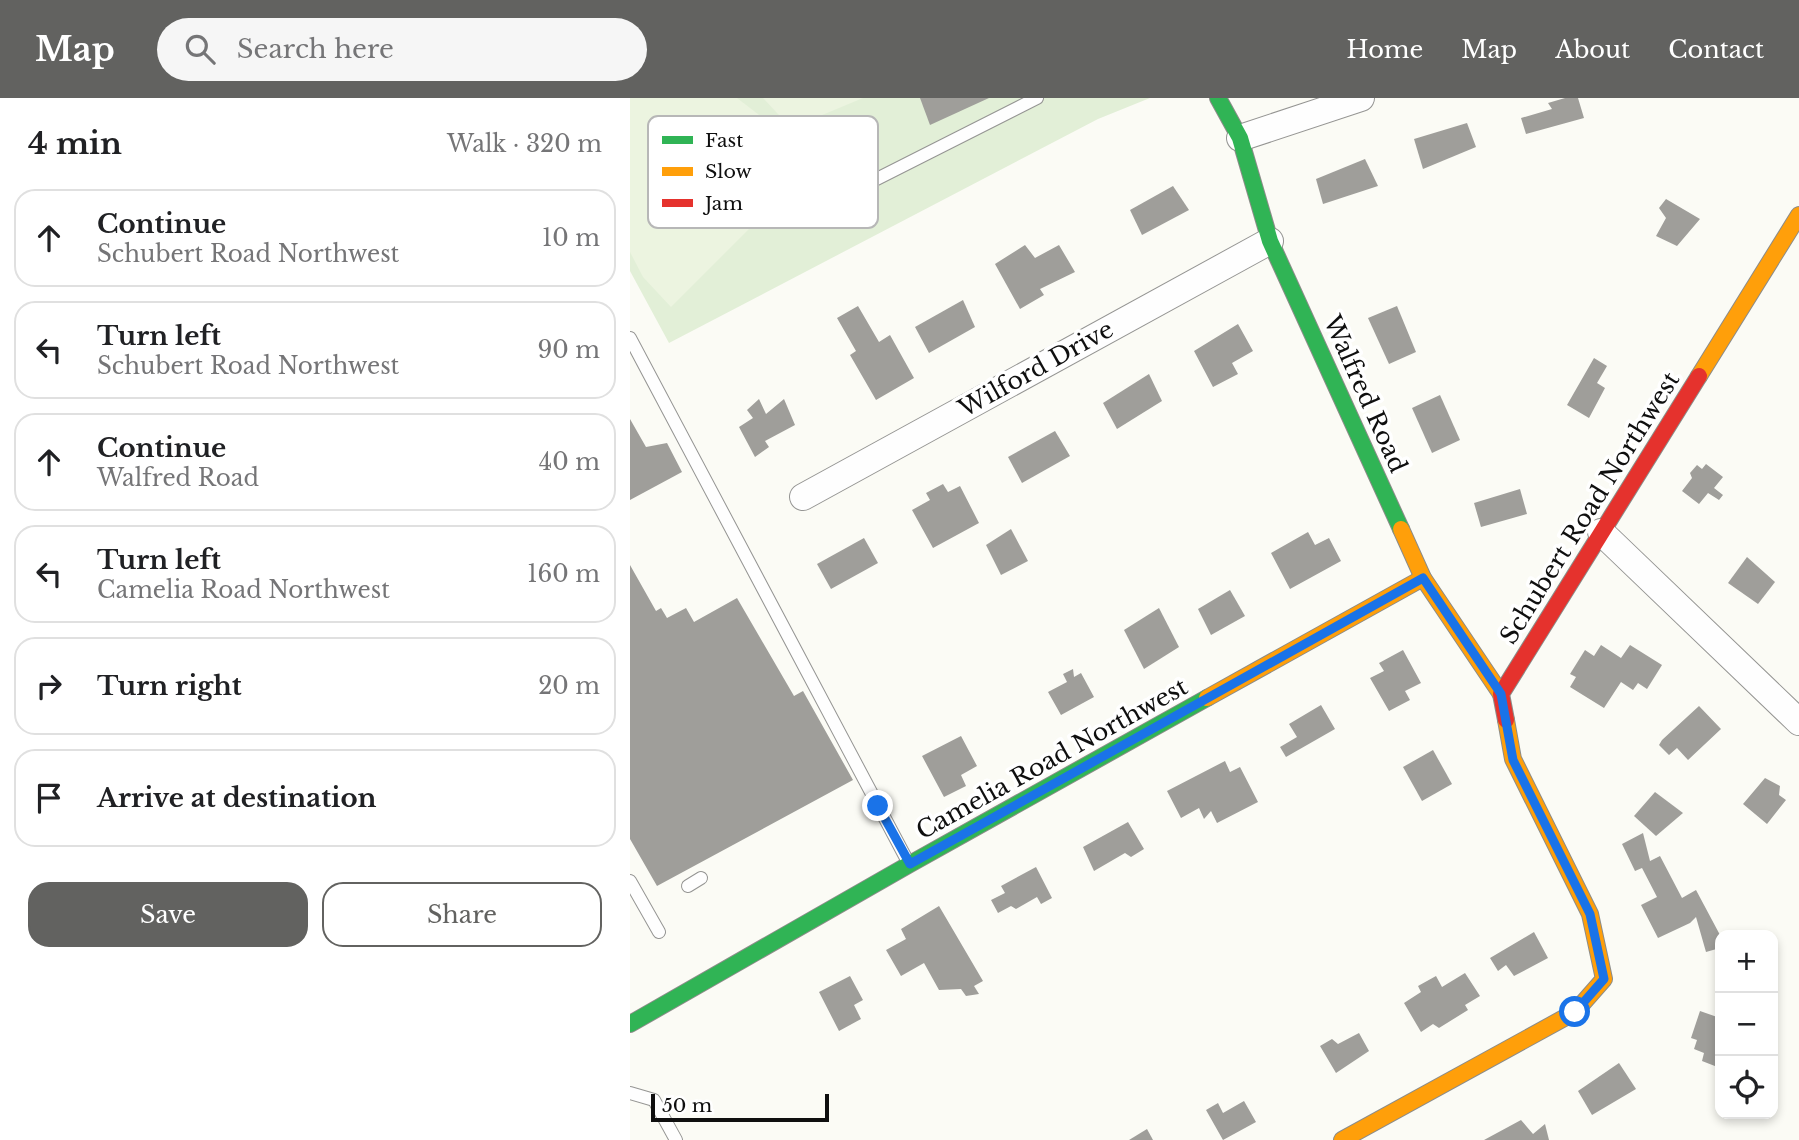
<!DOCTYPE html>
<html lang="en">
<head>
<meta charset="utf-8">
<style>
	:root { --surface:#fff; --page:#f6f6f6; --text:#202124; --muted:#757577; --line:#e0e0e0; --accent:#626260 }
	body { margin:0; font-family:"Libre Baskerville",serif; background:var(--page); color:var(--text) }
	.controls { position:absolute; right:21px; bottom:21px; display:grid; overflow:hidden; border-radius:14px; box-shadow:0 4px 10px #0003 }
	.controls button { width:63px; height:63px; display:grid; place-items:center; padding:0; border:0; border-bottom:2px solid var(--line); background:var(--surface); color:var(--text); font:35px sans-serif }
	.scale { position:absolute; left:21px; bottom:18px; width:178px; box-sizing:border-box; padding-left:7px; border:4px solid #0f0f0f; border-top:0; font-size:19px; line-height:24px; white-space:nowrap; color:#0f0f0f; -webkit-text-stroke:5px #fff; paint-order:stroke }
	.stop { position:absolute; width:21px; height:21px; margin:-16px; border:5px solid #1a73e8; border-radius:50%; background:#fff }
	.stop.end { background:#1a73e8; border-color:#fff; box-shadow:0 2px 7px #0008 }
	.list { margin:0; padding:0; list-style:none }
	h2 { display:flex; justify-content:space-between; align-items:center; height:91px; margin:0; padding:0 28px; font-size:30px }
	h2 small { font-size:23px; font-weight:400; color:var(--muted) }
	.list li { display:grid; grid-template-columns:46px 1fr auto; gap:21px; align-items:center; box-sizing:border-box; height:98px; margin:0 14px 14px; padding:0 14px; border:2px solid var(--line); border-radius:21px }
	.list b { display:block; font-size:26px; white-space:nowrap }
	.list p { margin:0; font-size:23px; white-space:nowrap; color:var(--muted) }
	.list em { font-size:23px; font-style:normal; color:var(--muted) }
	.actions { display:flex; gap:14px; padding:21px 28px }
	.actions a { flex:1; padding:16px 0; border:2px solid var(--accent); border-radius:21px; text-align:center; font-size:24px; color:var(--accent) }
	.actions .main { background:var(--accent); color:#fff }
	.icon { flex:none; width:38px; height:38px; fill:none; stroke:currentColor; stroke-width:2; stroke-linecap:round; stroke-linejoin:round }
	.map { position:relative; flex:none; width:1169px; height:1042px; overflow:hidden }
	header { display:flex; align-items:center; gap:42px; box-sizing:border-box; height:98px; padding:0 35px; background:var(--accent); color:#fff }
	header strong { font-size:33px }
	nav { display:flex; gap:38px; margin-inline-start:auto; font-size:24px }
	.search { width:490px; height:63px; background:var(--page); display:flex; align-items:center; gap:18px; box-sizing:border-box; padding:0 24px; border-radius:38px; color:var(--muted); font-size:26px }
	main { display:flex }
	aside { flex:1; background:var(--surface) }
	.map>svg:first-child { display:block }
</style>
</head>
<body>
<header>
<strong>Map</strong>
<div class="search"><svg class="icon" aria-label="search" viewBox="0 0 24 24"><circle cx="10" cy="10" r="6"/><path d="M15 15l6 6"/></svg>Search here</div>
<nav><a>Home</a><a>Map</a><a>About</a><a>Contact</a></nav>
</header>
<main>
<aside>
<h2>4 min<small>Walk · 320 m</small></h2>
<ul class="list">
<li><svg class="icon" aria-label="ahead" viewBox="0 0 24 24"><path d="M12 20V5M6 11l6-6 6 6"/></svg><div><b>Continue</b><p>Schubert Road Northwest</p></div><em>10 m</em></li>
<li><svg class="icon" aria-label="left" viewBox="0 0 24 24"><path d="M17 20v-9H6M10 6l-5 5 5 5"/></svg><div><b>Turn left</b><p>Schubert Road Northwest</p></div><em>90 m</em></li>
<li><svg class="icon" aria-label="ahead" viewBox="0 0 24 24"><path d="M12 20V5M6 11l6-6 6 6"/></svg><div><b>Continue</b><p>Walfred Road</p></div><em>40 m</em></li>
<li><svg class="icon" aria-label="left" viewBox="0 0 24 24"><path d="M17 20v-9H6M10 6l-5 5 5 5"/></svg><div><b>Turn left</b><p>Camelia Road Northwest</p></div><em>160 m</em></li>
<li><svg class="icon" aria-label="right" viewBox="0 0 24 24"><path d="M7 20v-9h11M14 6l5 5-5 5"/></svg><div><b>Turn right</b></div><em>20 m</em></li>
<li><svg class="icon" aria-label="arrive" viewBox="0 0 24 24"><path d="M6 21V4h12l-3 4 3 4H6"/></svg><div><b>Arrive at destination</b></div></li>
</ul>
<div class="actions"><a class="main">Save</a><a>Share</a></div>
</aside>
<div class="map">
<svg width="1169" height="1042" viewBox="0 0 1169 1042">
	<rect width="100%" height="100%" fill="#fbfbf5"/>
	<polygon fill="#e2efd7" points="0,0 520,0 468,21 39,245 0,173"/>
	<g fill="#ecf4e0">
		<polygon points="0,0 107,0 173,51 174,76 41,209 13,179 0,154"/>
		<polygon points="133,0 233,0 161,30"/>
	</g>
	<g fill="#9f9e9a">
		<polygon points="290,0 359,0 300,27"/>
		<polygon points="935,0 948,0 954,20 896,36 891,20 922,11 918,5"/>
		<polygon points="837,25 846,49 793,71 784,41"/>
		<polygon points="735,61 748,88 693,106 686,81"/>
		<polygon points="543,88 559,112 512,137 500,112"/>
		<polygon points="1036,101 1070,121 1047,148 1026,138 1036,120 1029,110"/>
		<polygon points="395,147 405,160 429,147 445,174 410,191 414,197 390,211 365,166"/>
		<polygon points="333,202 345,229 299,255 285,229"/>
		<polygon points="228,208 249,244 260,237 284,280 246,302 220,257 226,253 207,220"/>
		<polygon points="767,208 786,254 759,266 738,220"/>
		<polygon points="608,226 623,253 602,265 608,276 583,289 564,253"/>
		<polygon points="964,260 977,268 967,285 975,290 959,320 937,307"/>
		<polygon points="519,276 532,303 487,331 473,305"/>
		<polygon points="810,297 830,342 802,355 782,310"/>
		<polygon points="129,301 136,316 154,301 165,327 135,343 139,349 125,359 109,329 123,320 117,312"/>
		<polygon points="0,321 16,349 37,345 52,374 0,402"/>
		<polygon points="425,333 440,358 392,385 378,359"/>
		<polygon points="1076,366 1093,379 1084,390 1093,397 1089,402 1078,395 1069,406 1052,393 1062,380 1060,375 1067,367 1072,371"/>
		<polygon points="313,386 318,394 330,388 349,425 303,450 282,412 300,402 296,395"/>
		<polygon points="890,391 897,416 851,429 844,405"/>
		<polygon points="381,431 398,463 371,477 356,447"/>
		<polygon points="678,434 685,447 699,440 711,463 660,491 641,455"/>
		<polygon points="234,440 248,465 201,491 187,466"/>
		<polygon points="1117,459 1145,484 1128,506 1098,485"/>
		<polygon points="0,467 26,513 31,510 37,520 56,510 64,524 107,500 164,598 173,593 223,682 27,788 0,741"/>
		<polygon points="600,492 615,518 581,537 568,511"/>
		<polygon points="529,510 549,549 514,571 494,532"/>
		<polygon points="971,547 991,560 1000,547 1032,567 1017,591 1008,585 1003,592 991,584 974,610 940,589 946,579 940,576 955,552 964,558"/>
		<polygon points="773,552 791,585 775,593 780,602 759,613 740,580 754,573 749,565"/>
		<polygon points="443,571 444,579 451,575 464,599 431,617 418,594 437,584 433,576"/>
		<polygon points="691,607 705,631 656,659 650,649 667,639 659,626"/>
		<polygon points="1069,608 1091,631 1058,662 1047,650 1039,657 1029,647 1032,642"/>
		<polygon points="331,638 347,668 331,677 336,688 314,699 292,658"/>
		<polygon points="803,652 822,686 792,703 773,669"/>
		<polygon points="595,663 600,674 610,669 628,704 587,725 581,713 574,721 569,710 551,720 537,693"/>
		<polygon points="1135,680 1150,688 1149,697 1156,702 1137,726 1113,706"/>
		<polygon points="1025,694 1053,715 1026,738 1004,718"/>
		<polygon points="498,724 514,751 501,759 495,755 464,773 453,749"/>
		<polygon points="1013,735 1020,763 1030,758 1052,800 1066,792 1090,837 1090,850 1076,854 1066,819 1060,825 1028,840 1011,807 1027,799 1012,770 1005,773 992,746"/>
		<polygon points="406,769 422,800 411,806 407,799 386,811 381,808 368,815 361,802 375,795 371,788"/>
		<polygon points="309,808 353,883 344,888 349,896 336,898 331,891 309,892 294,865 271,878 256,852 276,841 271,831"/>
		<polygon points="904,834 918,860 884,878 876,867 868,873 860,860"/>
		<polygon points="835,875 850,898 835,907 838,912 809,930 803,926 791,934 774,905 791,894 788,888 806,878 812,889"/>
		<polygon points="220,878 233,902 224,907 231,921 209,933 189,894"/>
		<polygon points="1070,913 1090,920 1090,970 1072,963 1074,955 1064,951 1067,942 1061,940"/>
		<polygon points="729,935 739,953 706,975 690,948 702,941 708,946"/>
		<polygon points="989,965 1006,991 962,1017 948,993"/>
		<polygon points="614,1003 626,1024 593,1042 576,1012 588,1005 593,1015"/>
		<polygon points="891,1022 903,1036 915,1026 919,1042 854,1042"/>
		<polygon points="517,1031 523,1042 499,1042"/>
	</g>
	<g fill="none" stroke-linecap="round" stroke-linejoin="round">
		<g stroke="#959593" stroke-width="14">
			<g id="lane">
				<polyline points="219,95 407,0"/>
				<polyline points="0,240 277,762"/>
				<polyline points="0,783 29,834"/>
				<polyline points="58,788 71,780"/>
				<polyline points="0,995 24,1002 46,1042"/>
			</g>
		</g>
		<g stroke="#959593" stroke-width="28">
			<g id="street">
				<polyline points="610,40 731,0"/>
				<polyline points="173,399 640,143"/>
				<polyline points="971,434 1169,624"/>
			</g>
		</g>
		<g stroke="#8c8c89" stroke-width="18">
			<g id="fast">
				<polyline points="588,0 610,40 640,143 771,431"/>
				<polyline points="0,926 280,766 577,600"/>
			</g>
		</g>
		<g stroke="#8c8c89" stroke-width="18">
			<g id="slow">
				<polyline points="1069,278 1169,117"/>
				<polyline points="771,431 793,480 871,596"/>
				<polyline points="577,600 793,480"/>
				<polyline points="712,1042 945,914 974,881 960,816 883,661 876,622"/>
			</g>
		</g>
		<g stroke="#8c8c89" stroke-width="18">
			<polyline id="jam" points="876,622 871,596 1069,278"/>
		</g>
		<use href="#lane" stroke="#fefefe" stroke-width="12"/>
		<use href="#street" stroke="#fefefe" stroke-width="26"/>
		<use href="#fast" stroke="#30b455" stroke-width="16"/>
		<use href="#slow" stroke="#ff9f0a" stroke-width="16"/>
		<use href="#jam" stroke="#e5322d" stroke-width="16"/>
	</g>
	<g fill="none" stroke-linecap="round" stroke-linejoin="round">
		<polyline stroke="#1a73e8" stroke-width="9" points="248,708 280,766 793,480 871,596 883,662 960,816 974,881 945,914"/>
	</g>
	<g text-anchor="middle" stroke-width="7" stroke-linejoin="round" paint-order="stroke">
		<g font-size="24" fill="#0f0f0f" stroke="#fff">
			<text transform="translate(406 271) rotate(-29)" y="8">Wilford Drive</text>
			<text transform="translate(735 296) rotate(66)" y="8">Walfred Road</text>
			<text transform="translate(960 410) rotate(-58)" y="8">Schubert Road Northwest</text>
			<text transform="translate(422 661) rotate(-29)" y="8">Camelia Road Northwest</text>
		</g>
	</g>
	<rect x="18" y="18" width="230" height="112" rx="10" fill="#fff" stroke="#b7b7b7" stroke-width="2"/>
	<rect x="32" y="38" width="31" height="8" fill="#30b455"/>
	<rect x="32" y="69" width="31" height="9" fill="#ff9f0a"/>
	<rect x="32" y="101" width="31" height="8" fill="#e5322d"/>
	<g font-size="19" fill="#0f0f0f">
		<text x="75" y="49">Fast</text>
		<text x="75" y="80">Slow</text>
		<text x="75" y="112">Jam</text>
	</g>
</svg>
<div class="controls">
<button>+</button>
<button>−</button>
<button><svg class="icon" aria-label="locate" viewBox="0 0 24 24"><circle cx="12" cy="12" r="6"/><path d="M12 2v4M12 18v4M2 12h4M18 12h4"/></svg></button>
</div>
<div class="scale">50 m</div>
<div class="stop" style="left:945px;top:914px"></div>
<div class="stop end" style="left:248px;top:708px"></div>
</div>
</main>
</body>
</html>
